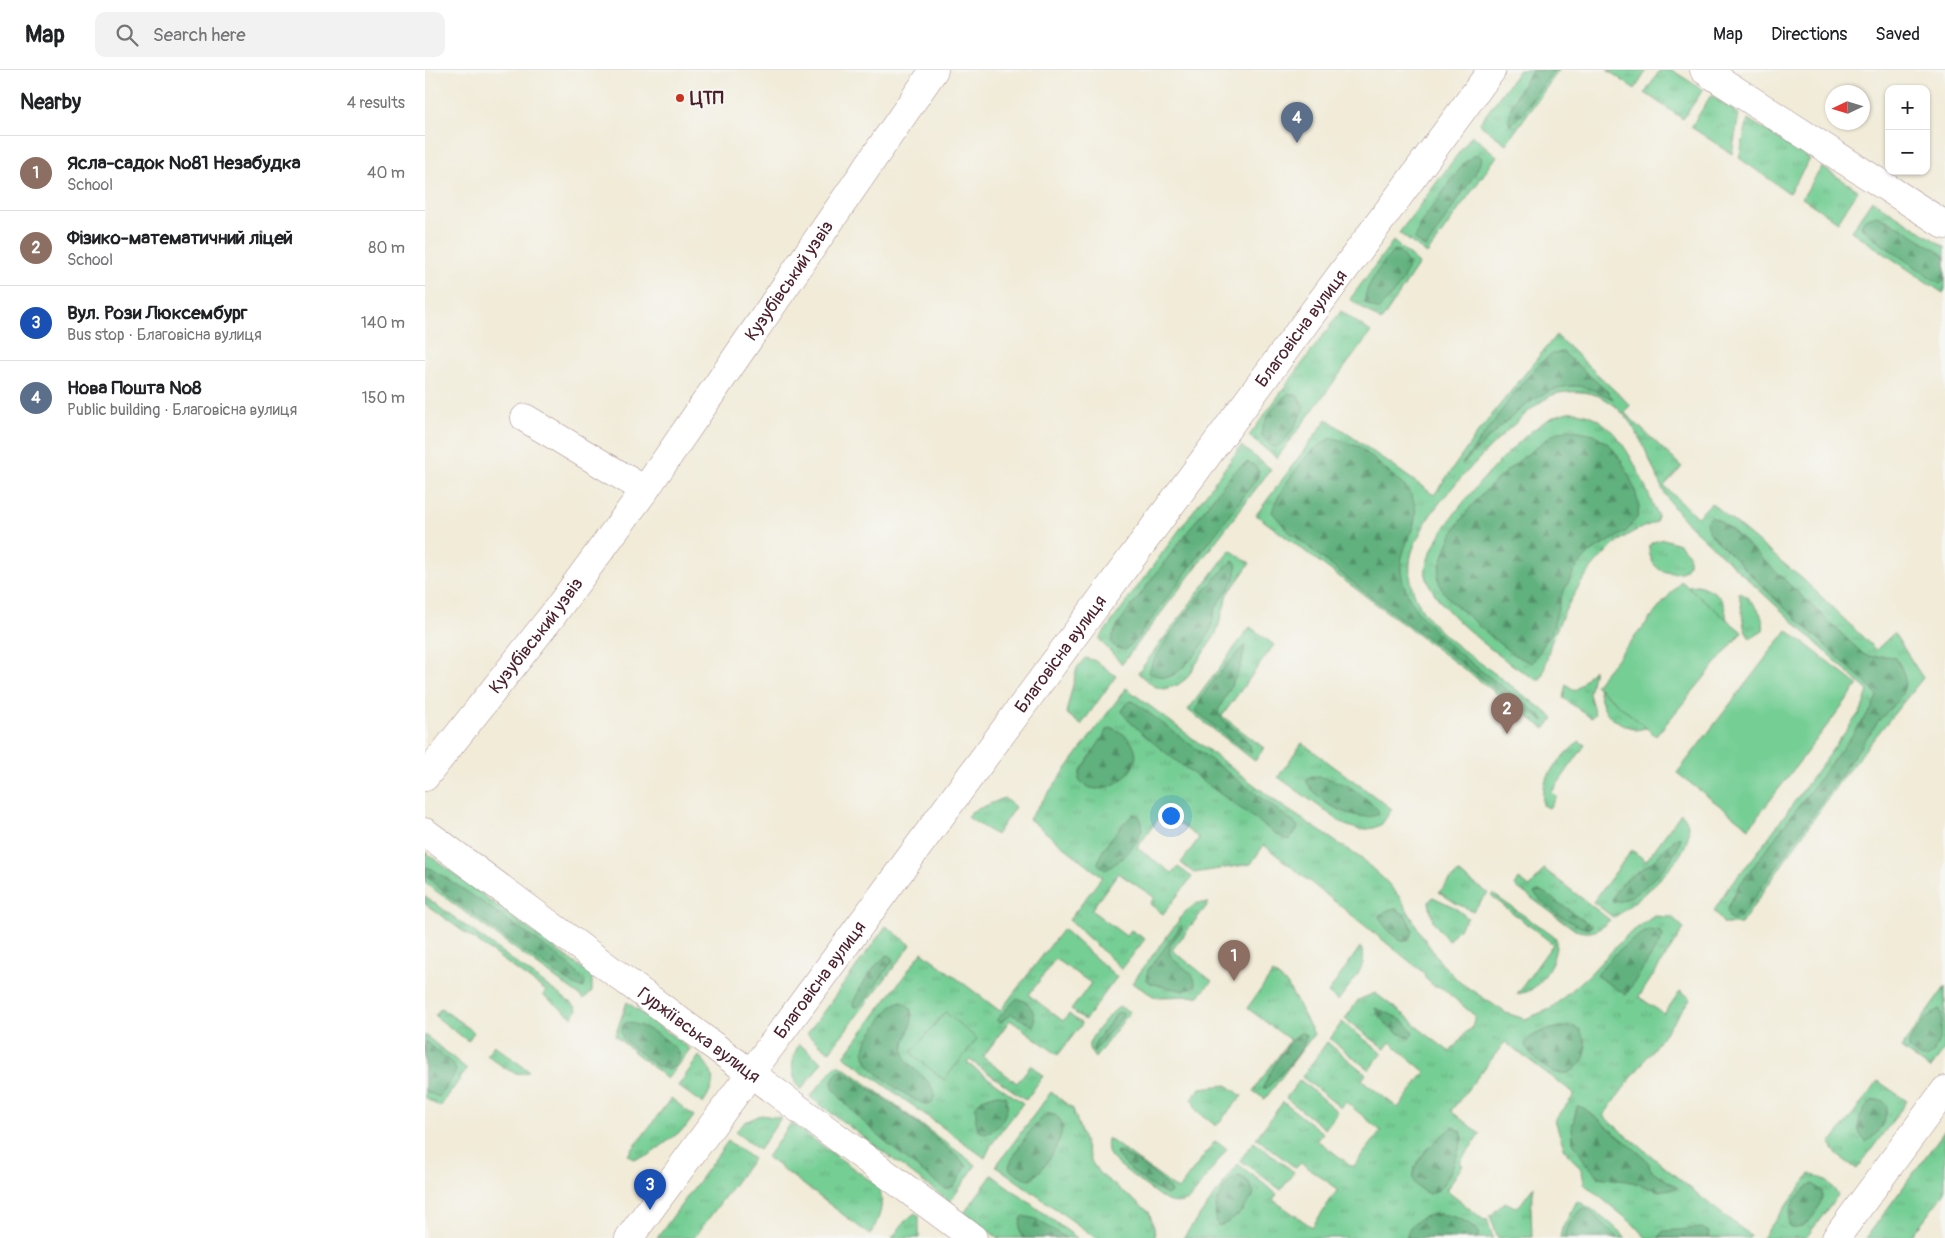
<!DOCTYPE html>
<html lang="en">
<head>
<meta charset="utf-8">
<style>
	:root { --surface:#fff; --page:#f2f2f2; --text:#202124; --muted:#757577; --line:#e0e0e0; --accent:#c8321e }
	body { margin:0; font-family:Pangolin,sans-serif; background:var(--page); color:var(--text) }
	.controls { position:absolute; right:15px; top:15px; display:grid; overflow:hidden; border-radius:10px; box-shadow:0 1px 4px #0004 }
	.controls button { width:45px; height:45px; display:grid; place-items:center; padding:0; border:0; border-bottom:1px solid var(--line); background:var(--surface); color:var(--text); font:25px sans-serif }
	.compass { position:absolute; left:1400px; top:15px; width:45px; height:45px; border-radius:50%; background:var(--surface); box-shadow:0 1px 4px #0004; rotate:266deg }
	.you { position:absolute; left:745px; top:745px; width:18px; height:18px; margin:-12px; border:4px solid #fff; border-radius:50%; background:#1a73e8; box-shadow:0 0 0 8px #1a73e833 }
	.badge { display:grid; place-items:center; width:32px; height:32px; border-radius:50%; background:var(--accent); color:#fff; font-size:16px; font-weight:700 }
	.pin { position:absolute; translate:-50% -41px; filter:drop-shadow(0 1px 2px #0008) }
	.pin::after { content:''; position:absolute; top:26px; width:18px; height:15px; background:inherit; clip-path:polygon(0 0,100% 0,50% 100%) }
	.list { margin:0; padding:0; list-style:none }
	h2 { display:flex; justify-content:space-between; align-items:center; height:65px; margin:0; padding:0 20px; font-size:21px }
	h2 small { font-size:16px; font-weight:400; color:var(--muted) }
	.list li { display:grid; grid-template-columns:32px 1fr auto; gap:15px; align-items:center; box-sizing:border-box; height:75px; padding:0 20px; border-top:1px solid var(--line) }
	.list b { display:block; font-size:19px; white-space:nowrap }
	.list p { margin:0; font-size:16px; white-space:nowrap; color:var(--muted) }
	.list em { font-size:16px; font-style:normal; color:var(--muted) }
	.icon { flex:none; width:28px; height:28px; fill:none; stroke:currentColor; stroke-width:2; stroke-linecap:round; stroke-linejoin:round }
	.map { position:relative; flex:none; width:1520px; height:1168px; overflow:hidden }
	header { display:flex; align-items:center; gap:30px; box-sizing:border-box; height:70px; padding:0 25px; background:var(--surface); border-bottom:1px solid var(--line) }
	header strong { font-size:24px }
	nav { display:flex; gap:28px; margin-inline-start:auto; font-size:18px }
	.search { width:350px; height:45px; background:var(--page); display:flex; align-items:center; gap:12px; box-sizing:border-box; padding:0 18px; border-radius:10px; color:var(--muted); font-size:19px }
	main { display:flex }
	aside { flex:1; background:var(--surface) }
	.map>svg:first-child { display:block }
</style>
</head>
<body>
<header>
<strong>Map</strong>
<div class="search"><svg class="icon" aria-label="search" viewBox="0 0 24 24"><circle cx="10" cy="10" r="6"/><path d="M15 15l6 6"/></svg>Search here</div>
<nav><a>Map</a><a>Directions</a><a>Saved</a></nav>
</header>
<main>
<aside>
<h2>Nearby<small>4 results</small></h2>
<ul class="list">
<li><span class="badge" style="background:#8d6e63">1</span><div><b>Ясла-садок №81 Незабудка</b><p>School</p></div><em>40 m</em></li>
<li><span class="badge" style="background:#8d6e63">2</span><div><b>Фізико-математичний ліцей</b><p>School</p></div><em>80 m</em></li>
<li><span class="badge" style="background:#1a4fb4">3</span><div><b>Вул. Рози Люксембург</b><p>Bus stop · Благовісна вулиця</p></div><em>140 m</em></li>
<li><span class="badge" style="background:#5c6f8a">4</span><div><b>Нова Пошта №8</b><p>Public building · Благовісна вулиця</p></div><em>150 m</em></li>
</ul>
</aside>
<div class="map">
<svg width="1520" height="1168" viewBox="0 0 1520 1168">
	<defs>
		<pattern id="grass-tufts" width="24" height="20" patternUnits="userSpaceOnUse" patternTransform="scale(1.25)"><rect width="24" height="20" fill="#75ce94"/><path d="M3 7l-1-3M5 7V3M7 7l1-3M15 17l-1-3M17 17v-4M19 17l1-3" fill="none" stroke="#67b080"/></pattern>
		<pattern id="forest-firs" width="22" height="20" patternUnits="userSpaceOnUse" patternTransform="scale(1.25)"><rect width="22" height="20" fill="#60b17e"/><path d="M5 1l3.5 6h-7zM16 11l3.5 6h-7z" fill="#518f67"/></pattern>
	</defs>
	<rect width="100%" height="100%" fill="#f6f6f2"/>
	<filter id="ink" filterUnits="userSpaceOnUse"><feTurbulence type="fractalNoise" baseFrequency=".02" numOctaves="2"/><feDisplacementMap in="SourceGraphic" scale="10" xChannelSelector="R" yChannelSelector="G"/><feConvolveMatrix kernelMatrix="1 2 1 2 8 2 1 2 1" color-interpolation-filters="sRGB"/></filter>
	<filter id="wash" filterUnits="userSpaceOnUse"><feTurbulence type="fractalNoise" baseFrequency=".0096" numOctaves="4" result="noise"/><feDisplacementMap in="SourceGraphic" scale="20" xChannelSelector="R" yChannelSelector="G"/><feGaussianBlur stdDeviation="1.12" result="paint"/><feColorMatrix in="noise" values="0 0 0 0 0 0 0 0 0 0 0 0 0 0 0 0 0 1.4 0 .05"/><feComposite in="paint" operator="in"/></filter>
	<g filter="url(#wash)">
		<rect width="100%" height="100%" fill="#f1ebd8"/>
		<g fill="url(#grass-tufts)" stroke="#607660">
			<polygon points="1094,0 1134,0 1081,74 1054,54"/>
			<polygon points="1182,0 1222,0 1210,19"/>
			<polygon points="1235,0 1247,0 1278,20 1258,49 1220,23"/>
			<polygon points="1286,25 1314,44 1307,84 1266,57"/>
			<polygon points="1323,49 1385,89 1364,123 1314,88"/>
			<polygon points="1047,65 1072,86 1002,184 974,163"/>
			<polygon points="1397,97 1433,120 1413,152 1377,128"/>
			<polygon points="1447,130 1520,177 1520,219 1518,223 1426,161"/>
			<polygon points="968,171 994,194 956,251 925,229"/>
			<polygon points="916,241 946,262 852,388 824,366"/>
			<path d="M1131,265L1205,335L1200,343L1257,397L1239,416L1272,447L1286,433L1380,511L1451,580L1469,563L1498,608L1417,708L1316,854H1299L1289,841L1303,818L1332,783L1437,639L1443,621L1261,452C1252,442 1243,431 1237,418C1222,387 1211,345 1178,328C1165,321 1144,320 1130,324C1106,331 1026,416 1010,439C1001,450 994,465 988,479C983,492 984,509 989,523C1002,558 1037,579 1065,600C1086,616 1108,632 1129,648L1120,659L831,445L902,349L1009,425L1054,361Z"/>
			<path d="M1143,342C1193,339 1216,408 1233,446L1231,452C1219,457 1207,461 1197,469C1164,492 1142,533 1127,570C1123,580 1120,604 1115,610H1112C1083,595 1007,538 1001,505C995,471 1084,377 1112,357C1121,350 1131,345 1143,342Z"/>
			<polygon points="816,376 846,399 697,594 674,569"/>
			<path d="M1239,469L1254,474L1264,484V494L1259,501C1239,507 1224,498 1224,476L1228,472Z"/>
			<polygon points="805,480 825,493 803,524 791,564 761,609 751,616 738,619 729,616 713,603"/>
			<path d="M1273,515C1295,522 1299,529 1302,550L1262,516Z"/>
			<path d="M1314,522C1327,529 1341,545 1338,561L1325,569L1319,557Z"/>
			<polygon points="825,557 849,575 797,646 839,678 830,691 763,640"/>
			<polygon points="660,588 671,591 691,606 656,655 641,643 652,598"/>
			<polygon points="1169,599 1164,624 1170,644 1166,648 1138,628 1141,614 1150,621"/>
			<path d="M701,618L856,735L937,789L963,813L976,829L996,864L1016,893L1036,913L1081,943L1100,949L1125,939L1163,906L1201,866L1229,846L1247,847L1259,858L1214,927L1239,944L1255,921L1266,928L1178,1046L1287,1136L1325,1165L1323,1168H1221L1207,1153L1159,1114C1157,1088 1146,1095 1139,1077C1135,1068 1133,1058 1130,1050L1150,1024L1080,972L1026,1041L1055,1064L1035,1092L1038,1095L1021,1120L1059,1150L1062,1149L1068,1168H758L813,1094L852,1124L848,1130L887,1157L913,1119L876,1093L871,1098L831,1068L858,1032L898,1063L892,1070L928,1097L956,1061L921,1032L916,1038L877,1007L902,972L941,1004L937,1010L973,1038L1000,1002L965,972L960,979L920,949L933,930L950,923L989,952L988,954L1025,982L1043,960H1046L1050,946L1017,918L1010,917L1000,908L999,903L839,775L826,794L769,803L756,793L774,768L738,742L712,778L747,803L753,797L767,807L738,844L725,834L729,827L693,803L666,840L701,866L706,860L720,869L697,899L644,850L677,807L604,749Z"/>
			<polygon points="1173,618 1222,658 1210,660 1186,648 1178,637"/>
			<path d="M1154,671L1160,675L1127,722L1132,727L1124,738L1118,735C1114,706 1135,690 1154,671Z"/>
			<polygon points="877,673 967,739 957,754 949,758 935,760 920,755 853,707"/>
			<polygon points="579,728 590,737 571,765 542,747 546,742"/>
			<path d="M1256,743C1288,775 1211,830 1189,848L1168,832L1207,780L1221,791Z"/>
			<polygon points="0,782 167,906 167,921 159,929 0,813"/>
			<path d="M1119,799L1185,850C1173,861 1168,865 1150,860L1090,816L1094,809L1105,817Z"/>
			<polygon points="1034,803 1063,823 1048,841 1032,834 1014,822 1030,805"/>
			<path d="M1068,824L1131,868C1133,886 1120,912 1104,921C1100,923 1095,923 1092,924L1128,874L1066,826Z"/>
			<polygon points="0,826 150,936 152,940 147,947 118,925 121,921 0,834"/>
			<polygon points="1008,827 1029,837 1043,848 1023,871 1008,851 1004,832"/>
			<polygon points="772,833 784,833 747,880 787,911 774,926 730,927 707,913 760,842"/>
			<polygon points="461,856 486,875 404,982 382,964"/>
			<polygon points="638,859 692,907 660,950 646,940 666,913 630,889 604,925 638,951 644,944 657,954 633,985 585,950 558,987 592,1013 606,995 618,1006 601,1030 545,990 542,993 598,1033 566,1075 560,1088 419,986 497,882 575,941"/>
			<path d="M935,877C948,894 922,917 913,931L903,923Z"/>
			<polygon points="848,903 862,914 889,964 840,1029 828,1021 865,970 822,938"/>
			<polygon points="1520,917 1520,979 1505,999 1476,978"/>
			<polygon points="202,932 265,979 242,1009 190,966"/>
			<path d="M695,937L705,942L670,988C667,984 663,979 664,974C666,966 687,940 695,937Z"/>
			<polygon points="16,938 49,962 43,971 10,946"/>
			<polygon points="917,952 957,983 944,1000 905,969"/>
			<polygon points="0,965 42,999 15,1037 0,1028"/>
			<path d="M374,974L397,992L376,1020C365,1005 365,991 374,974Z"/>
			<path d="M69,975L104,1001C90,1010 74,993 62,985Z"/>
			<path d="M274,986C292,1004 291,1014 278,1034L253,1016Z"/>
			<polygon points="411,995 420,998 551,1095 525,1132 385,1027"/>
			<polygon points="875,1010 913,1042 900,1059 861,1028"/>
			<polygon points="1453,1011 1482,1031 1432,1099 1412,1085 1405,1074"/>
			<polygon points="802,1015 817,1026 791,1056 772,1041 767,1029 775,1018"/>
			<polygon points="626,1022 648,1039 666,1091 674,1103 724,1142 729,1157 730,1168 671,1168 571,1096"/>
			<polygon points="246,1028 269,1046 260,1058 223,1086 208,1089 203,1085"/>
			<polygon points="336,1045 356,1048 334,1080 310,1062 320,1052"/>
			<path d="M366,1053L454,1117C460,1136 454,1149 445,1165L342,1087Z"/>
			<polygon points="1520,1060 1520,1122 1485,1168 1441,1168"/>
			<path d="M683,1068L753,1120L790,1071L802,1079L765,1129C758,1133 750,1134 742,1131C736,1128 690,1093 686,1087C682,1082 682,1074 683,1068Z"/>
			<polygon points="303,1071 328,1089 269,1168 232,1168"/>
			<polygon points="829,1072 869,1102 856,1120 815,1090"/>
			<path d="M1385,1104C1399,1107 1405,1113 1413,1125L1381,1168H1337Z"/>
			<polygon points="567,1105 652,1168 573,1168 539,1143"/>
			<polygon points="1109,1116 1106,1139 1107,1167 1073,1168 1065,1146 1080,1132 1090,1137 1095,1135"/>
			<path d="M1152,1131C1171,1140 1186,1153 1201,1168H1135L1137,1159Z"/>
			<polygon points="490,1143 494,1146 494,1168 467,1168 480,1151"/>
		</g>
		<g fill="url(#forest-firs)" stroke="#556854">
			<path d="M1108,0H1129L1098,43L1085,56C1080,39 1098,13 1108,0Z"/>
			<polygon points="1053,84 1057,88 1050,104 1001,178 990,170 995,154 1039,93 1048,86"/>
			<polygon points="1451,145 1479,159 1517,184 1520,188 1519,211 1515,214 1458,175 1437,158 1436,155 1440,149"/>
			<path d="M970,180L974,181L983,193C981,212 966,226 953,240L940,233C937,219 960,189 970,180Z"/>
			<path d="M1138,282L1183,322L1188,329C1177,324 1164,317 1152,316C1108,314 1067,368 1037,394L1097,313L1114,294L1129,283Z"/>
			<path d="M864,323L873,326L879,338C872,352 865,370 851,377L846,376L837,366C833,355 854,329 864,323Z"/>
			<path d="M1144,359L1169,364L1186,376L1200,397L1210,420L1214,437L1213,446L1202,461L1164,483L1149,501L1136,527L1127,562L1107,593C1085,586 1066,566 1049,551C1036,540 1019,528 1014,512C1012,505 1015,497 1017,490C1032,436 1081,401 1123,368L1130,363Z"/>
			<path d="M909,368L935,377L981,418C1008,451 969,472 977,508C988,562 1079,614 1119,649V651L1091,633L938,521L862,460L847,442C853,421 887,371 909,368Z"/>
			<path d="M824,392L834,400L833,407L711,570L700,580L692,578L686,573L687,567L693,554L797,416C805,407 813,396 824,392Z"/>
			<path d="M1286,447L1293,450L1309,462L1438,584C1450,590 1457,583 1471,588C1492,622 1472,628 1452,653L1321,840L1314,849L1307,851L1304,848L1302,840L1313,817L1446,640L1452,626L1444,616L1350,529L1287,466L1282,457L1281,452Z"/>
			<path d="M808,491L811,493C815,509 800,521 793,534C788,543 788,554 784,563C778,576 757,604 743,607C737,608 730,605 724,603C726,584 791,503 808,491Z"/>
			<path d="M820,576L816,597L793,641C798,657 828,666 826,683L809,672L771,641C772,628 809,585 820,576Z"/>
			<path d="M708,631L872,755V760L865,769H860L848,762C825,745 702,659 697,641L703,632Z"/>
			<path d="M687,658C748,684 674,742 654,709L655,702L683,659Z"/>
			<path d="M887,706C918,710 931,718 953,740V744C940,753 905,738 895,728C890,723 886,718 882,713V708Z"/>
			<path d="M709,744L714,746C716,749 718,754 717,758C716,772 692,795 680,800L673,794C673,781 698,753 709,744Z"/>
			<path d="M1255,766C1260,784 1206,836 1187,832C1189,813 1213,803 1227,792C1237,783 1244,773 1255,766Z"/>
			<path d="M0,797L7,799C42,821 76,845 109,869C127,882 146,894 160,912L159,918L151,916L106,886L23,826L0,805Z"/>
			<path d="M1113,821L1118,822L1167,856L1163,859C1146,856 1120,836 1109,823Z"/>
			<path d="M970,838L980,845L988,860C987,863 984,870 981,871C974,875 956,853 954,846L963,840Z"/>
			<path d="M756,856L757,860C753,865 747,871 745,877C739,894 773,897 770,916L759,921L727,914L721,909L723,900Z"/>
			<path d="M1224,860L1236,862L1238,866L1237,869L1201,925L1172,906C1179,890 1209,867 1224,860Z"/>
			<path d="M463,885L468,889L467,892L441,929L433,937L428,936C428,926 453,888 463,885Z"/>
			<path d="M591,929C605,929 612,944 609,956L586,944L575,953L572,951V949Z"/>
			<path d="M476,931C501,944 476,963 479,983C482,1000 505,1004 510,1026L505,1035C492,1035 452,1006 444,994C442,991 439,984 439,980C440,970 449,960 454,953C460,944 466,934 476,931Z"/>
			<path d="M950,938C964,944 983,949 988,964L984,968C972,964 954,951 950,938Z"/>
			<path d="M1515,939C1520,952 1515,977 1504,987C1499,989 1497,988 1493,986C1490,984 1485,981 1484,978C1482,967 1505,941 1515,939Z"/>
			<polygon points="693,942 698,943 698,946 669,981 668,979 671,971"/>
			<path d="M202,952C220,956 244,968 254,983C251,1014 226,993 214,982C208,978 200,972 197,965C195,961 197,957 199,954Z"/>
			<path d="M1135,957C1140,957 1151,956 1155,960C1156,962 1157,965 1158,967C1166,983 1157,995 1144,1003C1139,1003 1133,1004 1128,1002C1118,997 1103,984 1100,974C1106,962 1124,960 1135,957Z"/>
			<path d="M876,962L881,965C881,980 853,1007 842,1018H838C844,1002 863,972 876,962Z"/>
			<polygon points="0,971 29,995 31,1001 20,1020 14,1027 0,1021"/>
			<path d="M414,1001H418C460,1029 505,1060 542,1096L529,1116L523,1119H520C501,1106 409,1033 407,1013C407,1008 411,1004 414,1001Z"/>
			<path d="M572,1024L581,1027C587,1040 573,1061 560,1064L553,1060L551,1051V1036L557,1029Z"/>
			<path d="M1448,1030H1457L1462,1036C1462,1050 1453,1065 1441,1072C1426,1058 1436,1041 1448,1030Z"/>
			<polygon points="1152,1036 1159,1038 1213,1082 1221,1089 1226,1100 1253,1118 1234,1121 1207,1112 1174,1107 1160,1092 1148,1072 1147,1058"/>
			<path d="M623,1043H627C631,1046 636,1049 637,1054C640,1069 617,1104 604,1110L585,1100L584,1096C592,1077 607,1056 623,1043Z"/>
			<path d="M1028,1057L1036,1061L1038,1067C1032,1085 1024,1119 1004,1124C998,1121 991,1118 989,1112C981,1095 1015,1066 1028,1057Z"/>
			<path d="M692,1081C705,1085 740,1110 746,1122L742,1125C723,1116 704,1100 691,1084Z"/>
			<path d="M814,1106L823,1111L829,1124C821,1138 810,1152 793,1156C785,1139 796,1112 814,1106Z"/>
			<path d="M1388,1114L1397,1121C1399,1134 1383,1160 1368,1158L1364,1155C1361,1138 1373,1122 1388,1114Z"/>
			<path d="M1159,1138L1164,1140L1193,1168H1139C1142,1157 1149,1144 1159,1138Z"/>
			<path d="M1010,1144C1027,1144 1042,1150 1054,1162V1168H982C983,1152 996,1147 1010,1144Z"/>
			<path d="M598,1146L611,1149L641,1168H598C594,1163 594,1151 598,1146Z"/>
			<polygon points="1277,1158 1284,1162 1285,1168 1234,1168 1238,1161"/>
		</g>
		<g fill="#75ce94" stroke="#607660">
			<polygon points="1256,511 1317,562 1231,666 1170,615"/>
			<polygon points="1362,560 1433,615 1324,758 1252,703"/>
			<polygon points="520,942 552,969 519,1010 486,983"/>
		</g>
	</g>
	<g filter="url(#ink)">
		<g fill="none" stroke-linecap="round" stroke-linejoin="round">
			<g stroke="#9e8582" stroke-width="29">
				<g id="minor">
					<polyline points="1279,0 1520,155"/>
					<polyline points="100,348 220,420"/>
					<path id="s1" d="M0,707L127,546L220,420L509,0"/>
					<path id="s2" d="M0,762L548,1168"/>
				</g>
			</g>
			<g stroke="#9e8582" stroke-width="29">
				<g id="secondary">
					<path id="s3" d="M204,1168L1067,0"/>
					<polyline points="1411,1168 1520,1020"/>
				</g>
			</g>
			<use href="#minor" stroke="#fff" stroke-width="28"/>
			<use href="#secondary" stroke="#fff" stroke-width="28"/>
		</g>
	</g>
	<circle fill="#c8321e" stroke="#f6f6f2" stroke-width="2" cx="255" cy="28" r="5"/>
	<g text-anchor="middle" stroke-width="4" stroke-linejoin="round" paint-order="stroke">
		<g font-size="18" font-weight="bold" fill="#4a1f2b" stroke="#f6f6f2" text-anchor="start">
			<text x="265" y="34">ЦТП</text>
		</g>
		<g font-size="18" fill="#4a1f2b" stroke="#f6f6f2">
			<text dy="6" stroke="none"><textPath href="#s1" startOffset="616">Кузубівський узвіз</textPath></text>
			<text dy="6" stroke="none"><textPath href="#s3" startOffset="1131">Благовісна вулиця</textPath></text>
			<text dy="6" stroke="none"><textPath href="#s1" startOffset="180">Кузубівський узвіз</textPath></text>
			<text dy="6" stroke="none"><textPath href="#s3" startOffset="726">Благовісна вулиця</textPath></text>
			<text dy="6" stroke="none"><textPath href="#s3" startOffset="321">Благовісна вулиця</textPath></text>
			<text dy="6" stroke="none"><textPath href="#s2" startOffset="341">Гуржіївська вулиця</textPath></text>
		</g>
	</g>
</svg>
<div class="controls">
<button>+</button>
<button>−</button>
</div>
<svg class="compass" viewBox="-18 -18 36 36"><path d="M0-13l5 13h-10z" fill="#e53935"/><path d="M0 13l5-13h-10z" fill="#757577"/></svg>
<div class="you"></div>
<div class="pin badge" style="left:809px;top:911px;background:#8d6e63">1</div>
<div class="pin badge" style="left:1082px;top:664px;background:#8d6e63">2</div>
<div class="pin badge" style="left:225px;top:1140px;background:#1a4fb4">3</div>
<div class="pin badge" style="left:872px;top:73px;background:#5c6f8a">4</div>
</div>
</main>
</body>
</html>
